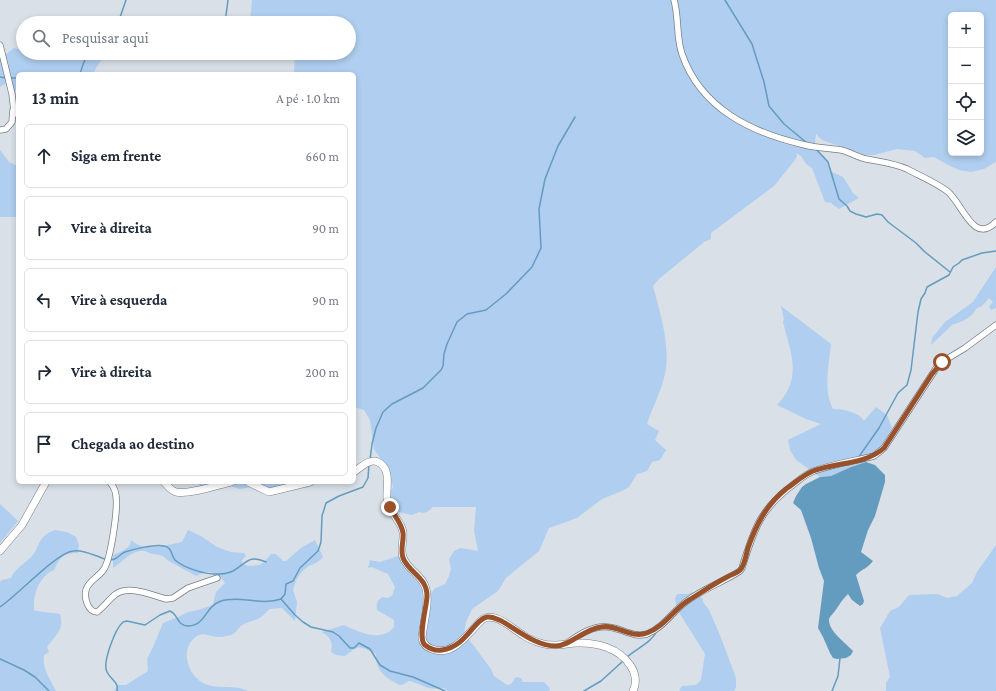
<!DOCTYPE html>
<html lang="pt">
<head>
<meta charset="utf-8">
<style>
	:root { --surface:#fff; --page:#f2f2f3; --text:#1f2937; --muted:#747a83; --line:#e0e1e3 }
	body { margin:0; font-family:"Crimson Pro",serif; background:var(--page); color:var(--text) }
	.controls { position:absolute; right:12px; top:12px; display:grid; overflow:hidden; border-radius:6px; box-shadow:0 2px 6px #0003 }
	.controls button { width:36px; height:36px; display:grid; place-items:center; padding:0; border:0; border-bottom:1px solid var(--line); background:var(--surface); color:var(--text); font:20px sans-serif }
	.stop { position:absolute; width:12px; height:12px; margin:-9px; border:3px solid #98512a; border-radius:50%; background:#fff }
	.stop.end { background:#98512a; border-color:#fff; box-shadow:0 1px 4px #0008 }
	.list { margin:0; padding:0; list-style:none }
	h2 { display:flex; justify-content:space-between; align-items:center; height:52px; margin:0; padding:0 16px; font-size:17px }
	h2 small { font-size:13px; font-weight:400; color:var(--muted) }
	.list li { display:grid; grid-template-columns:26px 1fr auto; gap:12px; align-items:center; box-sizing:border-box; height:64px; margin:0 8px 8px; padding:0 8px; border:1px solid var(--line); border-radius:6px }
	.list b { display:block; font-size:15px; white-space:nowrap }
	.list em { font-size:13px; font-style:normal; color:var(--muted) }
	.icon { flex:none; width:22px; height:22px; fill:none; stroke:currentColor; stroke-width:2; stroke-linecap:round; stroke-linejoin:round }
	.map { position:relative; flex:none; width:996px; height:691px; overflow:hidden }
	.search { position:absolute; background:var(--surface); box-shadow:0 2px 6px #0003; left:16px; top:16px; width:340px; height:44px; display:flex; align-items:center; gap:10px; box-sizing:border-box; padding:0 14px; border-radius:22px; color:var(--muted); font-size:15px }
	.panel { position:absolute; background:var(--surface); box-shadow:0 2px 6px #0003; left:16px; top:72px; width:340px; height:412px; border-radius:6px }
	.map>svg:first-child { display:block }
</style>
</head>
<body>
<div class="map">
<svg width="996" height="691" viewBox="0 0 996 691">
	<rect width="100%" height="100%" fill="#d9e0e7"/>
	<g fill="#b0ceef" fill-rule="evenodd">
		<path d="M252,0H996V162L984,169L971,172L959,170L948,165L934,157L925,158L915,151L897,149L874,155H865L822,140L816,134C816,137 815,140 815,144C817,156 831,155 830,171L843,177L853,193L859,198L839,209L831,203L825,202L812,168L806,164L801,156L796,153L797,156L795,160L774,186L711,233V239L704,242L659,279L653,286C660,313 672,350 664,378C660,393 652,409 647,424L659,431L655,440L666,450L660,460L652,462L647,471L637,474L629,487L622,491L602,499L577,518L549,528L539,551L506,578L498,591L472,609L466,622L464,634L468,638L491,669L494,676L507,685L511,684L516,677L521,678L523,682H544L549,687L550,691H448L444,688C424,691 424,684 409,681L402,685H400C385,678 376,671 376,654C359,646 360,644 345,656L336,655L331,652C333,642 331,638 322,632L344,625C357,631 376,641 390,631C394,628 395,625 394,620L377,610C376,604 377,601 382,597L387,598L392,596L395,587L388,574L372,567L368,568L370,560L380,562L404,554L421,577L426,579L425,581L430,595L434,589L445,584L449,576L451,569L449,559L454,551L461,548L478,551L474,531L476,507H433L427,512L423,513L419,512L412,515L394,511C390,502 387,495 393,487L389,471L374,449L370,420L364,410L354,407V74H294V72L295,53H349V23H250ZM951,15H981V153H951Z"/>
		<path d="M14,48L23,50V53H110C102,57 98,65 94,72L95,74H18V89L10,93L7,83L0,87V59Z"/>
		<polygon points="0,150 9,162 18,166 18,217 0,217"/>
		<polygon points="996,267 996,308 991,310 989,306 993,302 989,298 982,306 977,308 972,315 963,321 952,325 931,345 932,338 945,322 973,302"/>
		<path d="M781,306L831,344C829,365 823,390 833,409C843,409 859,412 864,421L876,407L887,415L892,428L882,445L866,462L851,467L831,476L820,477L796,460L790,450L788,440L821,424L806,419L777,405C803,378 791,354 783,322L784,319Z"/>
		<polygon points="198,482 310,482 307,488 300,487 279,493 251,487 240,489 227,485 202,492"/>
		<polygon points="0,504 18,521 0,543"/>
		<path d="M55,530L67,532L76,537L79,545L78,553C68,553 62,554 57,564C56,565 55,569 54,570C52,571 50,571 48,573C37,583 33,595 34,610C42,613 51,612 60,614C65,629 55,636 47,647L49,652L44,655C42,669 50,679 56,691H0V582L2,580L11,578C15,568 26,563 33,555C38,548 39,539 47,534C49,532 53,531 55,530Z"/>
		<path d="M188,530L201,536L217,547L231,552L244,553L246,556L242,560V564L249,566L259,565L263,563L271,554H276L283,561H286L301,548L315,540L323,557C319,562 315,563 309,566C299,572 296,580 293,590L297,602L295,621L282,608L270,609C267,611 264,615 261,617C255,621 247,622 241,626C238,628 237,631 235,633C232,635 224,637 220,637C212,638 205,631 197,636C179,648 187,674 203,683C216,690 234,684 248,691H114L118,685H126L148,671L147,659L154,645L163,623L178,617L188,612L198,610L213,605L216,592L225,583C222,577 213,571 205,572C202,573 199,575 196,576L167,560C163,555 160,555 153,554C149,554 145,550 141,551C131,551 121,563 113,568V555C120,552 131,549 131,540C145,553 166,545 182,542Z"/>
		<polygon points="996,545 996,691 886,691 886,683 890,677 880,628 890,611 899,607 909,595 938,594 947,598 957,596 972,583 977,572"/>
		<polygon points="693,592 703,599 703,602 709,610 720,635 736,678 736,687 734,691 679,691 682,686 696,685 701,680 705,654 677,609 675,599 677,594 688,594"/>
	</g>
	<path fill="#649cbf" d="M866,462L875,465L885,475V482L875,516L868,530L861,552L873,561C868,568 862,569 856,575L864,601L863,604L860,606L852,600L848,594C841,601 840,604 835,611C833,614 830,616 829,619C828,631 846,643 853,651L851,655L846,658L837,659L833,658L830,653L823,637L818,628L824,581L819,568L811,538L801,510L793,503L796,496L802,487L806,484L820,477L831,476L851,467Z"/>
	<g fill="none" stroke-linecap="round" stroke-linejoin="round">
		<g stroke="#649cbf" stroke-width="1.5">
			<polyline points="725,0 752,44 764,82 769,106 784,124 807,143"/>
			<polyline points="118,23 126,0"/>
			<polyline points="225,23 228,0"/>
			<polyline points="109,53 125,55 140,53"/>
			<path d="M80,74C83,65 84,57 93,53"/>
			<polyline points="0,77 6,78"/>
			<polyline points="10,78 18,78"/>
			<polyline points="816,149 828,162 839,199 847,206 850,211 856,214 866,217 877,214 882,215 888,222 916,243 925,252 950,272"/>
			<polyline points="858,458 879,428 898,393 907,385 911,370 918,312 921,299 925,293 927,287 949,275 953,267 959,263 962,260 982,253 996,251"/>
			<polyline points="370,460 372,444 376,428 383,412 392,404 423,388 441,370 443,366 444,354 447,344 457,322 467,314 486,310 506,294 532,267 541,248 539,209 545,179 558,146 575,117"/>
			<path d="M109,560C117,561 118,555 125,552C134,549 155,544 164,546C172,547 171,555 175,560C184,568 206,575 218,574C223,574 229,573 233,571C247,563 248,554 266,562"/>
			<polyline points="281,599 285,594 286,584 293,581 300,568 318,551 321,542 322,516 326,503 339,496 363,487 368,478 369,464"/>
			<polyline points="281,599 295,615 303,622 311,627 333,632 339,636 350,648 354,648 359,643 370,649 380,665 390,671 413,677 445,691"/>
			<path d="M0,607C18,595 56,553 73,551C83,549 95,556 105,559"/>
			<path d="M627,657C637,648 651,643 657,631"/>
			<polyline points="0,659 24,670 35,677 49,691"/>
			<path d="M117,691C119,682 111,680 107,672C102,663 115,629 123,622L127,621L145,625L160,615L170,611C178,614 177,626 188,626C207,625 204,607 221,601C240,595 261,606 281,599"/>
			<polyline points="584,691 601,681 623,661"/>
			<polyline points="832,691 838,676 840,658"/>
		</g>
		<g stroke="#797f86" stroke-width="7">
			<g id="minor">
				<path d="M674,0C679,17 676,37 682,54C701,109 752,133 805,145C817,148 829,148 841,150C850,152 857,157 866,159C881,162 893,163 907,169C920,176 935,182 947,191C962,202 973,246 996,222"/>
				<polyline points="0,45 12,94 14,111 18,115"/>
				<polyline points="0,130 6,129 12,122 13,110"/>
				<path d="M110,482C113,486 116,490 116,496C118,509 111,558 104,569C99,577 88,581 86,590C84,598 88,612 97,612C104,607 109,599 116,594C130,585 151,595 166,599L173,598L188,588L217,578"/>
				<path d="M567,643C579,635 593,625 608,627C622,628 632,638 647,634C663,628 673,611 687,601C703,589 723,582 740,571L742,568C754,529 760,509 794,484C800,479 807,473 814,471C833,464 854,461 874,456L884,448L937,367L942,362L965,348L996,325"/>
			</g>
		</g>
		<g stroke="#797f86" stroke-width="8">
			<g id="tertiary">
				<path d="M354,472C361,467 370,458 378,462C392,469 386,487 387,499C388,512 401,520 403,532C404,541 400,549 403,557C407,570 423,575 426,589C430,602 423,624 422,638C423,644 426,647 432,649C454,658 469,631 483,619C497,612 512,629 523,635C528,639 534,641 540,643C553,647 563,644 576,643C596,642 619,648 630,665C636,673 637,683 633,691"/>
				<path d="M164,482C168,486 171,491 176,492C189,495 218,485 231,482"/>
				<polyline points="248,482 269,492 310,482"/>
				<polyline points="0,551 22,525 46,482"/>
			</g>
		</g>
		<use href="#minor" stroke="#fff" stroke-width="5.5"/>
		<use href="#tertiary" stroke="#fff" stroke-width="7"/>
	</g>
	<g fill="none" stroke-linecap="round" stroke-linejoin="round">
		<path stroke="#98512a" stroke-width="5" d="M390,507C394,515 402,524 403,533C404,541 400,549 403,558C409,573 427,577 427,596C427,607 417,638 425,645C430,649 436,651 442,650C466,647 474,619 487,617C503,615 530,647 556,646C570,646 584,629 601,627C618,624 630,639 647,633C664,627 674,609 689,600C702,592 715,583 729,576C733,574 738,573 741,569C745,563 746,555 748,548C756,525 766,505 786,489C795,483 803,475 813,471C836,462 865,465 884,448L932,374L942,362"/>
	</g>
</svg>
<div class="controls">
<button>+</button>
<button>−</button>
<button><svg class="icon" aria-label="locate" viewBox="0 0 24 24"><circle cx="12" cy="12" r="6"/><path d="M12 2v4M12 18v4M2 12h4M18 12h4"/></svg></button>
<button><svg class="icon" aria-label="layers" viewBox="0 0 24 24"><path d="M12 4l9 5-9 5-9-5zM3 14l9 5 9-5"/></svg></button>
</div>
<div class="stop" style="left:942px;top:362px"></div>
<div class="stop end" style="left:390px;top:507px"></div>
<div class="search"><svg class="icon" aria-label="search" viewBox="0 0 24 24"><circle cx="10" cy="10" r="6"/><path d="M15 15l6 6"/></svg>Pesquisar aqui</div>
<section class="panel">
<h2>13 min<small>A pé · 1.0 km</small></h2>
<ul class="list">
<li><svg class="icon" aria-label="ahead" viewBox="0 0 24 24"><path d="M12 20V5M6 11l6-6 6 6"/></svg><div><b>Siga em frente</b></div><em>660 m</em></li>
<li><svg class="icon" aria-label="right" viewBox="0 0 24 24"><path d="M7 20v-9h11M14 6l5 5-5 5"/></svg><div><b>Vire à direita</b></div><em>90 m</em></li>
<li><svg class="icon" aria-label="left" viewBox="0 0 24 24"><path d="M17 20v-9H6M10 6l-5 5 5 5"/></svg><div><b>Vire à esquerda</b></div><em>90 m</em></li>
<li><svg class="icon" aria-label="right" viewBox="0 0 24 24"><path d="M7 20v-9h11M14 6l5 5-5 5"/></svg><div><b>Vire à direita</b></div><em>200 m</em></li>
<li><svg class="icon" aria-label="arrive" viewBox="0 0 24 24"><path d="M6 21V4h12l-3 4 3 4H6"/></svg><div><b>Chegada ao destino</b></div></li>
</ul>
</section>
</div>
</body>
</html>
